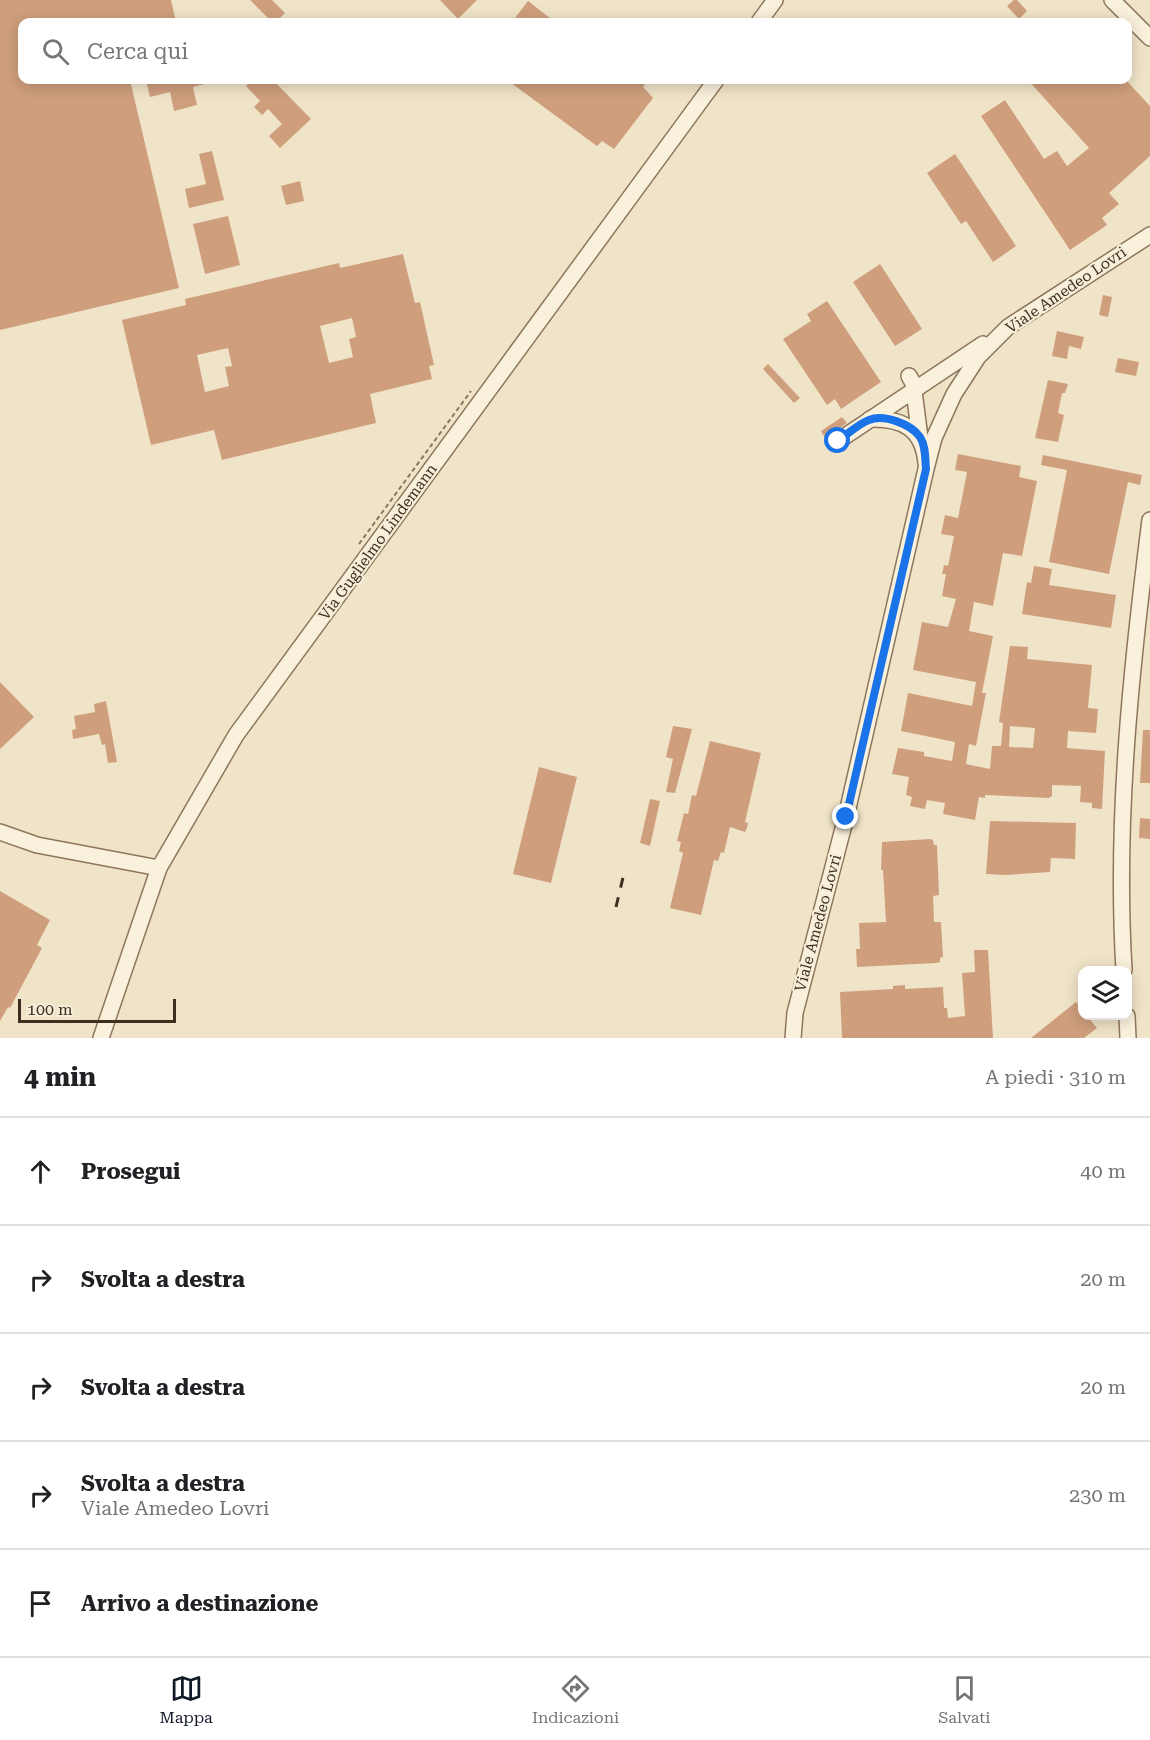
<!DOCTYPE html>
<html lang="it">
<head>
<meta charset="utf-8">
<style>
	:root { --surface:#fff; --page:#f2f2f2; --text:#202124; --muted:#757577; --line:#e0e0e0; --accent:#111827 }
	body { margin:0; font-family:"Roboto Serif",serif; background:var(--page); color:var(--text) }
	.controls { position:absolute; right:18px; bottom:18px; display:grid; overflow:hidden; border-radius:12px; box-shadow:0 3px 15px #0003 }
	.controls button { width:54px; height:54px; display:grid; place-items:center; padding:0; border:0; border-bottom:2px solid var(--line); background:var(--surface); color:var(--text); font:30px sans-serif }
	.scale { position:absolute; left:18px; bottom:15px; width:158px; box-sizing:border-box; padding-left:6px; border:3px solid #3d2e20; border-top:0; font-size:16px; line-height:21px; white-space:nowrap; color:#3d2e20; -webkit-text-stroke:4px #f7eed8; paint-order:stroke }
	.stop { position:absolute; width:18px; height:18px; margin:-14px; border:4px solid #1a73e8; border-radius:50%; background:#fff }
	.stop.end { background:#1a73e8; border-color:#fff; box-shadow:0 2px 6px #0008 }
	.list { margin:0; padding:0; list-style:none }
	h2 { display:flex; justify-content:space-between; align-items:center; height:78px; margin:0; padding:0 24px; font-size:26px }
	h2 small { font-size:20px; font-weight:400; color:var(--muted) }
	.list li { display:grid; grid-template-columns:39px 1fr auto; gap:18px; align-items:center; box-sizing:border-box; height:108px; padding:0 24px; border-top:2px solid var(--line) }
	.list b { display:block; font-size:22px; white-space:nowrap }
	.list p { margin:0; font-size:20px; white-space:nowrap; color:var(--muted) }
	.list em { font-size:20px; font-style:normal; color:var(--muted) }
	.icon { flex:none; width:33px; height:33px; fill:none; stroke:currentColor; stroke-width:2; stroke-linecap:round; stroke-linejoin:round }
	.map { position:relative; flex:none; width:1150px; height:1038px; overflow:hidden }
	.search { position:absolute; background:var(--surface); box-shadow:0 3px 15px #0003; left:18px; right:18px; top:18px; height:66px; display:flex; align-items:center; gap:15px; box-sizing:border-box; padding:0 21px; border-radius:12px; color:var(--muted); font-size:22px }
	.sheet { height:618px; background:var(--surface) }
	nav { display:flex; justify-content:space-around; align-items:center; box-sizing:border-box; height:84px; border-top:2px solid var(--line); background:var(--surface); font-size:16px; color:var(--muted) }
	nav a { display:grid; justify-items:center; gap:3px }
	nav .on { color:var(--accent) }
	.map>svg:first-child { display:block }
</style>
</head>
<body>
<div class="map">
<svg width="1150" height="1038" viewBox="0 0 1150 1038">
	<rect width="100%" height="100%" fill="#f0e4c8"/>
	<g fill="#cf9f7d" fill-rule="evenodd">
		<polygon points="0,0 171,0 176,22 22,22 22,80 130,80 179,288 0,330"/>
		<polygon points="250,0 272,0 285,13 276,22 272,22"/>
		<polygon points="440,0 477,0 458,19"/>
		<polygon points="1014,0 1017,0 1027,11 1019,19 1007,6"/>
		<polygon points="528,1 555,22 512,22"/>
		<polygon points="146,80 208,80 208,83 193,87 197,105 174,111 170,92 150,97"/>
		<polygon points="253,80 273,80 311,119 280,148 269,136 282,124 268,109 262,115 254,107 260,101 246,86"/>
		<polygon points="507,80 648,80 643,87 653,98 614,149 602,141 597,146"/>
		<polygon points="1028,80 1126,80 1150,106 1150,156 1109,193 1119,204 1102,218 1107,225 1070,250 981,116 1005,100 1044,159 1057,151 1067,166 1089,148"/>
		<polygon points="212,151 224,200 189,208 185,189 206,184 199,154"/>
		<polygon points="955,154 1016,246 993,262 966,221 961,224 927,173"/>
		<polygon points="300,181 304,201 286,205 281,186"/>
		<polygon points="228,216 240,265 205,274 193,224"/>
		<path d="M403,254L415,303L420,302L434,365L429,366L432,379L370,394L376,423L222,460L214,430L151,445L122,320L186,305L185,299L339,263L340,268ZM352,318L356,337L349,339L353,357L329,363L320,326ZM228,348L232,366L225,367L229,386L205,392L197,355Z"/>
		<polygon points="880,264 922,329 895,346 853,282"/>
		<polygon points="1103,295 1112,297 1108,317 1099,315"/>
		<polygon points="827,301 881,382 841,409 835,399 827,405 783,339 811,321 807,314"/>
		<polygon points="1057,331 1084,337 1081,349 1069,346 1067,359 1052,356"/>
		<polygon points="1118,358 1139,362 1136,376 1115,372"/>
		<polygon points="768,364 800,398 794,403 763,369"/>
		<polygon points="1048,380 1068,384 1065,393 1062,393 1058,413 1064,415 1058,442 1035,438"/>
		<polygon points="842,417 847,423 825,438 821,431"/>
		<path d="M958,454L1021,466L1019,477L1037,481L1022,556L1003,553L993,606L974,602L969,631L993,636L982,693H986L976,746L969,744L966,764L990,769L992,746H1001L1003,723L999,722L1010,646L1028,647L1027,659L1092,665L1088,708L1098,709L1096,733L1068,731L1067,748L1105,751L1102,809L1092,808V803L1080,802L1081,786L1052,785V796L1049,798L985,795V798L979,797L975,820L943,814L945,803L927,800L925,809L910,806L912,797L906,795L909,777L892,774L898,748L924,752V756L952,761L955,742L901,731L908,693L972,706L976,682L913,670L922,622L948,627L956,599L942,596L946,574H942L944,565L948,566L954,536L941,534L945,515L958,518L967,472L955,470ZM1010,726L1035,728L1033,748L1009,747Z"/>
		<polygon points="1043,455 1142,475 1140,485 1128,482 1109,574 1049,562 1067,470 1041,465"/>
		<polygon points="1034,566 1052,569 1049,585 1116,595 1111,628 1022,614 1027,582 1031,583"/>
		<polygon points="0,682 34,717 0,749"/>
		<polygon points="106,701 117,762 108,763 105,744 102,745 99,734 73,739 72,730 76,729 74,716 95,712 94,704"/>
		<polygon points="673,726 692,729 675,793 666,792 673,759 666,757"/>
		<polygon points="1143,730 1150,730 1150,783 1140,783"/>
		<polygon points="710,741 761,753 745,822 748,823 747,828 745,832 730,827 724,853 721,852 718,861 714,860 701,915 670,908 683,853 679,851 681,842 677,841 684,813 688,814 692,795 696,796"/>
		<polygon points="539,767 577,777 551,883 513,874"/>
		<polygon points="650,799 660,801 650,846 640,843"/>
		<polygon points="1140,818 1150,819 1150,839 1139,838"/>
		<polygon points="990,821 1076,823 1075,859 1051,858 1050,872 1006,875 986,874"/>
		<polygon points="930,839 933,840 934,845 937,845 939,895 933,896 934,922 941,922 943,957 940,958 940,962 936,963 857,967 856,949 860,949 859,923 886,922 883,870 881,870 882,842"/>
		<polygon points="0,891 50,920 37,945 42,948 10,1008 8,1007 0,1021"/>
		<polygon points="974,950 988,950 993,1038 842,1038 840,992 893,989 893,986 905,985 905,989 943,987 944,1008 947,1008 948,1018 965,1016 962,973 975,972"/>
		<polygon points="1076,1002 1083,1010 1083,1016 1087,1016 1097,1028 1084,1038 1031,1038"/>
	</g>
	<g fill="none" stroke-linecap="round" stroke-linejoin="round">
		<g stroke="#8d765c" stroke-width="18">
			<g id="minor">
				<polyline points="1112,0 1150,38"/>
				<polyline points="759,22 775,0"/>
				<polyline points="909,376 913,383 920,438"/>
				<path d="M870,419C903,418 923,429 926,463"/>
				<polyline points="838,441 983,344"/>
				<polyline points="0,832 37,845 159,868"/>
				<path d="M1124,970C1115,820 1131,669 1150,520"/>
				<polyline points="1127,1016 1128,1038"/>
				<polyline points="101,1038 159,868 236,735 716,80"/>
				<polyline points="793,1038 795,1013 846,817 926,469 934,438 954,394 978,357 1008,327 1150,235"/>
			</g>
		</g>
		<polyline stroke="#8d765c" stroke-width="2" stroke-dasharray="4.5 3" stroke-linecap="butt" points="359,544 471,391"/>
		<use href="#minor" stroke="#faf1dc" stroke-width="15"/>
		<polyline stroke="#3d2e20" stroke-width="3" stroke-dasharray="10 10" stroke-linecap="butt" points="616,907 625,869"/>
	</g>
	<g fill="none" stroke-linecap="round" stroke-linejoin="round">
		<path stroke="#1a73e8" stroke-width="8" d="M838,441C848,434 858,424 869,420C884,414 911,424 920,437C926,446 925,459 926,469L846,817"/>
	</g>
	<g text-anchor="middle" stroke-width="4.5" stroke-linejoin="round" paint-order="stroke">
		<g font-size="15" fill="#3d2e20" stroke="#f7eed8">
			<text transform="translate(1066 290) rotate(-34)" y="5">Viale Amedeo Lovri</text>
			<text transform="translate(378 542) rotate(-54)" y="5">Via Guglielmo Lindemann</text>
			<text transform="translate(818 923) rotate(-75)" y="5">Viale Amedeo Lovri</text>
		</g>
	</g>
</svg>
<div class="controls">
<button><svg class="icon" aria-label="layers" viewBox="0 0 24 24"><path d="M12 4l9 5-9 5-9-5zM3 14l9 5 9-5"/></svg></button>
</div>
<div class="scale">100 m</div>
<div class="stop" style="left:838px;top:441px"></div>
<div class="stop end" style="left:846px;top:817px"></div>
<div class="search"><svg class="icon" aria-label="search" viewBox="0 0 24 24"><circle cx="10" cy="10" r="6"/><path d="M15 15l6 6"/></svg>Cerca qui</div>
</div>
<section class="sheet">
<h2>4 min<small>A piedi · 310 m</small></h2>
<ul class="list">
<li><svg class="icon" aria-label="ahead" viewBox="0 0 24 24"><path d="M12 20V5M6 11l6-6 6 6"/></svg><div><b>Prosegui</b></div><em>40 m</em></li>
<li><svg class="icon" aria-label="right" viewBox="0 0 24 24"><path d="M7 20v-9h11M14 6l5 5-5 5"/></svg><div><b>Svolta a destra</b></div><em>20 m</em></li>
<li><svg class="icon" aria-label="right" viewBox="0 0 24 24"><path d="M7 20v-9h11M14 6l5 5-5 5"/></svg><div><b>Svolta a destra</b></div><em>20 m</em></li>
<li><svg class="icon" aria-label="right" viewBox="0 0 24 24"><path d="M7 20v-9h11M14 6l5 5-5 5"/></svg><div><b>Svolta a destra</b><p>Viale Amedeo Lovri</p></div><em>230 m</em></li>
<li><svg class="icon" aria-label="arrive" viewBox="0 0 24 24"><path d="M6 21V4h12l-3 4 3 4H6"/></svg><div><b>Arrivo a destinazione</b></div></li>
</ul>
</section>
<nav>
<a class="on"><svg class="icon" aria-label="map" viewBox="0 0 24 24"><path d="M3 6l6-2 6 2 6-2v14l-6 2-6-2-6 2zM9 4v14M15 6v14"/></svg>Mappa</a>
<a><svg class="icon" aria-label="directions" viewBox="0 0 24 24"><path d="M12 3l9 9-9 9-9-9zM9 14v-3h6M13 9l2 2-2 2"/></svg>Indicazioni</a>
<a><svg class="icon" aria-label="saved" viewBox="0 0 24 24"><path d="M7 4h10v16l-5-4-5 4z"/></svg>Salvati</a>
</nav>
</body>
</html>
